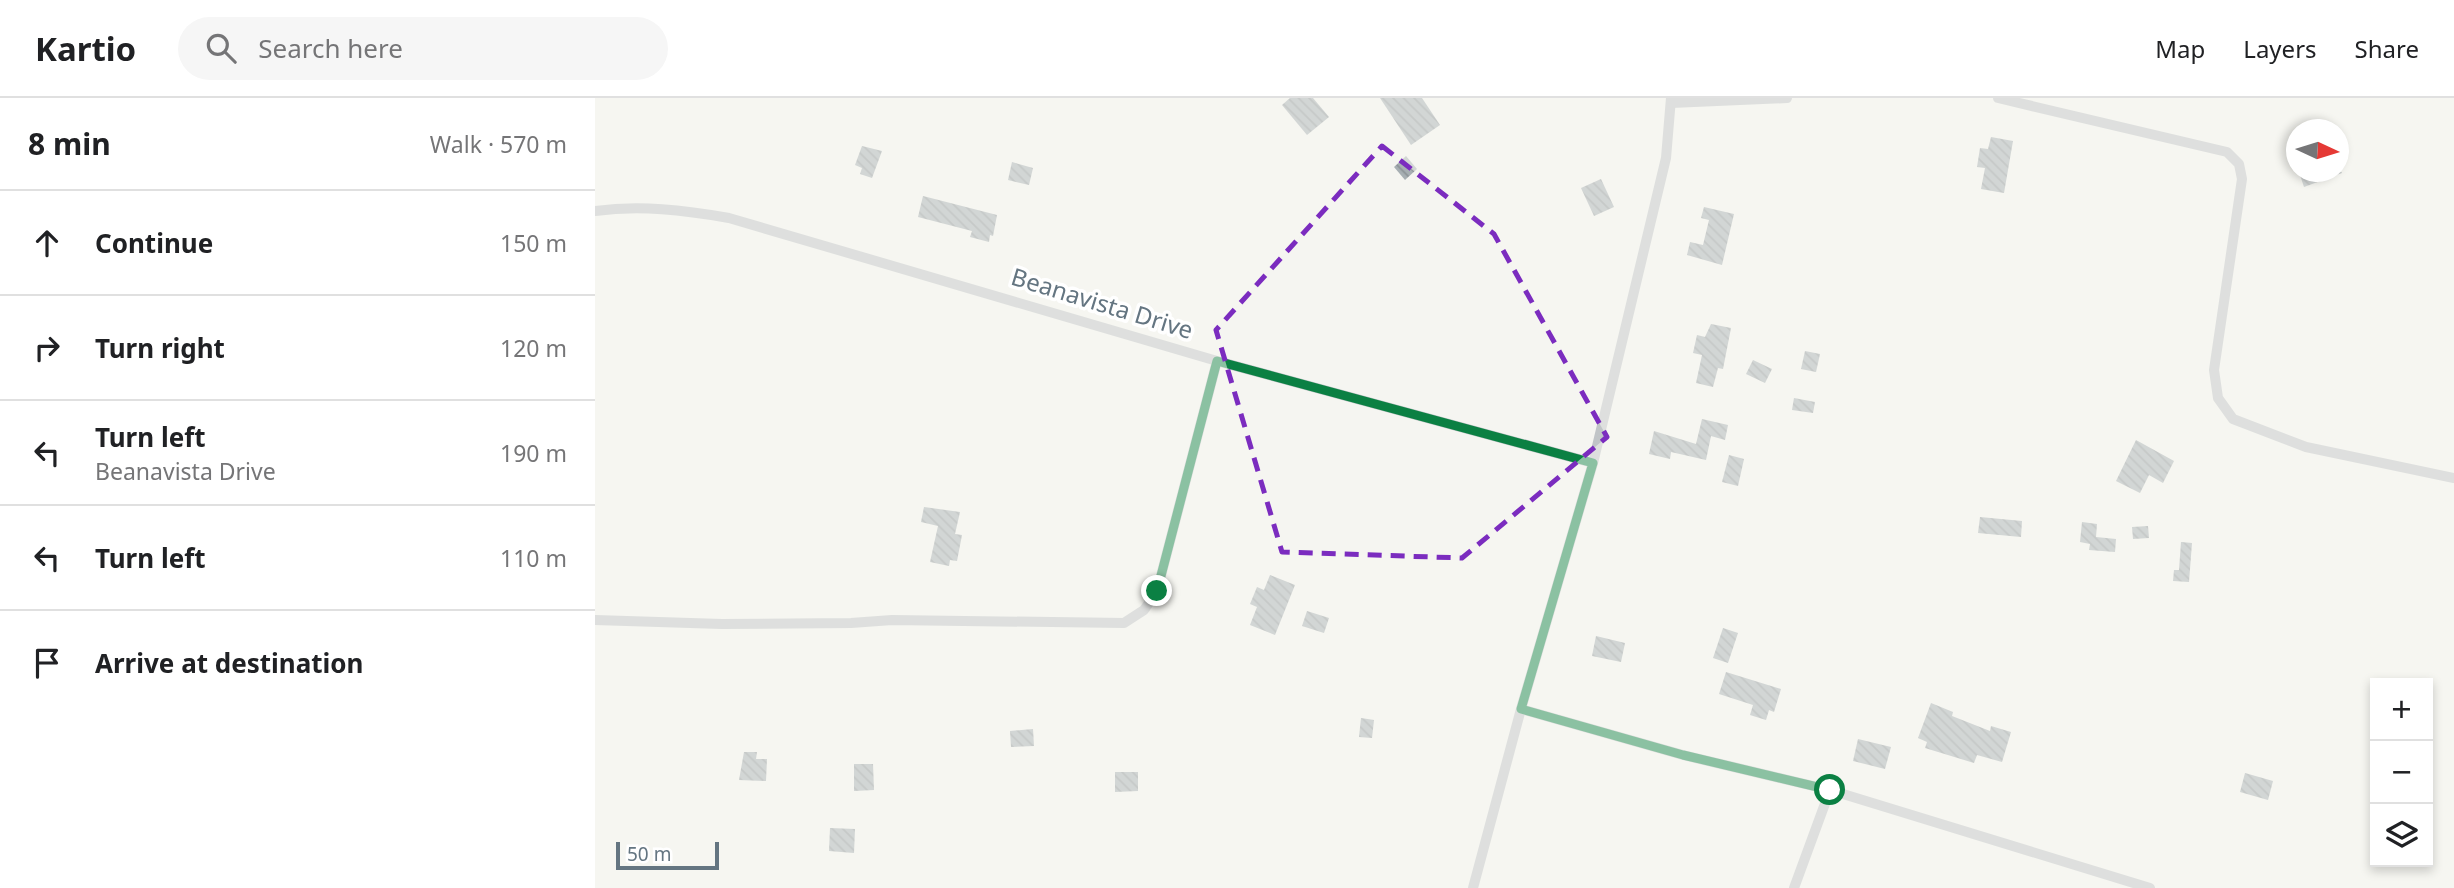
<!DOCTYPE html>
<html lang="en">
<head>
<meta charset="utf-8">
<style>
	:root { --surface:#fff; --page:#f6f6f6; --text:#202124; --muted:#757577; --line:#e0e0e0 }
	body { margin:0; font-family:"Noto Sans",sans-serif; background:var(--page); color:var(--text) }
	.controls { position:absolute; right:21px; bottom:21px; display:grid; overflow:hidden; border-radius:0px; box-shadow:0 4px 10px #0003 }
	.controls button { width:63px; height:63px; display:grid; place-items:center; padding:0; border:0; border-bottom:2px solid var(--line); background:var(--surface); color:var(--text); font:35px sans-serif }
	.compass { position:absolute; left:1691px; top:21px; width:63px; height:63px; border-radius:50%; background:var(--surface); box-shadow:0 4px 10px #0003; rotate:94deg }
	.scale { position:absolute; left:21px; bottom:18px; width:103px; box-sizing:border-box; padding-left:7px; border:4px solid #647581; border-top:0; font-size:19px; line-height:24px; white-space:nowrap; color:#647581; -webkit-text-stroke:5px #fff; paint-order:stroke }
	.stop { position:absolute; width:21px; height:21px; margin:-16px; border:5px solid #0b8043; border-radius:50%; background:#fff }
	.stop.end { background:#0b8043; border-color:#fff; box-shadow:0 2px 7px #0008 }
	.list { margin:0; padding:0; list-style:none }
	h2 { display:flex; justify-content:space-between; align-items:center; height:91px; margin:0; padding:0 28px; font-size:30px }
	h2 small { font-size:23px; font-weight:400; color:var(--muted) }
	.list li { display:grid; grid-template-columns:46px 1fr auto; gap:21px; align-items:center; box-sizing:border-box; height:105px; padding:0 28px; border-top:2px solid var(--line) }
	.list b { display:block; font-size:26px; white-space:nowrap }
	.list p { margin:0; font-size:23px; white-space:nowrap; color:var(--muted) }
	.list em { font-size:23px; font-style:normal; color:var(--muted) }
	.icon { flex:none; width:38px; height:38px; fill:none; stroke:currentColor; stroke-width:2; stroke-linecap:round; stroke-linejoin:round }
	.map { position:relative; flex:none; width:1859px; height:790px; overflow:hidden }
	header { display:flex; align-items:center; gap:42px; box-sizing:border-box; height:98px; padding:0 35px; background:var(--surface); border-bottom:2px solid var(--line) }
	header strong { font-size:33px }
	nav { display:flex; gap:38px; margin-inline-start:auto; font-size:24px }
	.search { width:490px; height:63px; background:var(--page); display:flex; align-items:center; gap:18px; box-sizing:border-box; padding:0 24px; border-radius:38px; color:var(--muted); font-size:26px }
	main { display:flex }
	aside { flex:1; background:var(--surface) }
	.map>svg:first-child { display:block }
</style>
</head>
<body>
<header>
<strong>Kartio</strong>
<div class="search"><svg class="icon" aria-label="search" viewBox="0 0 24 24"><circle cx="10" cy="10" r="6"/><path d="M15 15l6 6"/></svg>Search here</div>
<nav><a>Map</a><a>Layers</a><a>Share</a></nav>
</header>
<main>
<aside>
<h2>8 min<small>Walk · 570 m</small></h2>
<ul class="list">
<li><svg class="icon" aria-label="ahead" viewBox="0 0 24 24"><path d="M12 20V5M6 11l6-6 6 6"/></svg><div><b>Continue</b></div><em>150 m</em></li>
<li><svg class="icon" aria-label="right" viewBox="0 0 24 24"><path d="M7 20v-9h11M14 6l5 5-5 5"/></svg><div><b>Turn right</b></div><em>120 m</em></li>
<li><svg class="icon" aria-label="left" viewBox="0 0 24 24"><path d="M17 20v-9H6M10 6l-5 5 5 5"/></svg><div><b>Turn left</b><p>Beanavista Drive</p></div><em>190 m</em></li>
<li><svg class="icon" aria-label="left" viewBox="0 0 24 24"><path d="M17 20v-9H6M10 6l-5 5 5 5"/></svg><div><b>Turn left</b></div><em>110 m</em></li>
<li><svg class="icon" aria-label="arrive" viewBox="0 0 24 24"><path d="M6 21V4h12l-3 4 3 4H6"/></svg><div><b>Arrive at destination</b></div></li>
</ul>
</aside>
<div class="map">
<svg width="1859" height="790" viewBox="0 0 1859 790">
	<defs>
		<pattern id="building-back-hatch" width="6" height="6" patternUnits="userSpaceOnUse" patternTransform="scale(1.75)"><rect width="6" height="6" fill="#a7afb3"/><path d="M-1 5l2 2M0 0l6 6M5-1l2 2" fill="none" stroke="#8c9397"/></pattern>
	</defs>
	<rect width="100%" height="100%" fill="#f5f5f1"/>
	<g fill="url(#building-back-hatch)">
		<polygon points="695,0 718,0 734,19 712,37 687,7"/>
		<polygon points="785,0 827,0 845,27 816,47"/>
		<polygon points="1396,39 1418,43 1409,95 1386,91 1390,70 1382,69 1385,50 1393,51"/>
		<polygon points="267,48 287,53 277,80 265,76 267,70 260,67"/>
		<polygon points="811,58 822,71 810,82 799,69"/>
		<polygon points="417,64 438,70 434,87 413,82"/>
		<polygon points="1704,74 1747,74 1747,75 1709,89"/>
		<polygon points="1006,81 1019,109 999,118 986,90"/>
		<polygon points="328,98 402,117 398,138 395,137 394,144 375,139 377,133 323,119"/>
		<polygon points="1109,109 1139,116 1127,167 1092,157 1095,144 1108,147 1114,122 1106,120"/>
		<polygon points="1116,226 1136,230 1128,271 1123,270 1118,289 1101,285 1107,257 1098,255 1102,237 1110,239"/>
		<polygon points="1210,253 1225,256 1221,274 1206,271"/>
		<polygon points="1158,262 1177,271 1170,285 1151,276"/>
		<polygon points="1199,300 1220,304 1218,315 1197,312"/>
		<polygon points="1107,321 1133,327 1130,342 1116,338 1111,362 1076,354 1075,361 1054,356 1059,333 1101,346"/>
		<polygon points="1541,342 1579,363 1568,385 1554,377 1545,395 1521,383"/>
		<polygon points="1134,357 1149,361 1143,388 1127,384"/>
		<polygon points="329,409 365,414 360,436 367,437 362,463 355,462 354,468 335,464 343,428 326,424"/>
		<polygon points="1385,419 1427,423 1426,439 1383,435"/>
		<polygon points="1487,424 1502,426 1501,439 1521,441 1520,454 1494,452 1495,446 1485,444"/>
		<polygon points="1553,428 1554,440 1538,441 1537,429"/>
		<polygon points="1586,444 1597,445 1594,484 1578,483 1579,472 1584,472"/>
		<polygon points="675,477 700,487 680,537 655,527 662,509 655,506 662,489 669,492"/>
		<polygon points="712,513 734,520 729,535 707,528"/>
		<polygon points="1128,530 1143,535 1133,565 1118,560"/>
		<polygon points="1001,538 1030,545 1026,564 997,558"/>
		<polygon points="1131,574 1186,591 1179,614 1174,612 1171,622 1155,617 1158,607 1124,596"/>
		<polygon points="1336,605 1358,614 1357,618 1395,633 1396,628 1416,634 1407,664 1382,657 1379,665 1330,650 1332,644 1323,640"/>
		<polygon points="766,620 779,622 777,640 764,639"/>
		<polygon points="438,631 439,648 416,649 415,633"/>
		<polygon points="1263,641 1296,649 1290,671 1258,663"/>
		<polygon points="149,654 162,654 161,661 172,661 171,683 144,682"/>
		<polygon points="259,666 278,666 279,692 259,693"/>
		<polygon points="520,674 543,674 543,693 520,694"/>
		<polygon points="1650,675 1678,683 1673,702 1645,694"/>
		<polygon points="235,730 260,731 259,755 234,753"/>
	</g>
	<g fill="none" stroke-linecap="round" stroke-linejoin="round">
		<g stroke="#c0c4c7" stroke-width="10">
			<polyline points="1076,0 1071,60 998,365 926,611 1088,657 1235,692 1555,790"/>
			<polyline points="1403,0 1632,54 1644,66 1647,81 1619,272 1623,300 1638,321 1711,349 1859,380"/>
			<polyline points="1076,5 1192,0"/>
			<path d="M0,113C45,107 89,112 134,120L622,263L998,365"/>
			<polyline points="0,522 127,526 256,525 297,522 529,525 549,512 562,493 622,263"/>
			<polyline points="878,790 926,611"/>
			<polyline points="1199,790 1235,692"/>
		</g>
	</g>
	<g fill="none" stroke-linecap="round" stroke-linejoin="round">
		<polyline stroke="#0b8043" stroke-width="9" points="562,493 622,263 998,365 926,611 1088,657 1235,692"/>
	</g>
	<path d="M0 0H1859V790H0ZM787,48L899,136L1012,339L867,460L687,454L621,232Z" fill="#f5f5f1" fill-opacity=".55" fill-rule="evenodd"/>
	<path fill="none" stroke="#7b2cbf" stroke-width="5" stroke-dasharray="14 9" stroke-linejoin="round" d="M787,48L899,136L1012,339L867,460L687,454L621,232Z"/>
	<g text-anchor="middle" stroke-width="7" stroke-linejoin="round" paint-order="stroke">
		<g font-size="24" fill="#647581" stroke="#fff">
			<text transform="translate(507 206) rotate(17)" y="8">Beanavista Drive</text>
		</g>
	</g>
</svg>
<div class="controls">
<button>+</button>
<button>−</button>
<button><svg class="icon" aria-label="layers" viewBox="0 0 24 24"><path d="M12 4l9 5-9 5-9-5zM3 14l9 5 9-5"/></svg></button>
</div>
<svg class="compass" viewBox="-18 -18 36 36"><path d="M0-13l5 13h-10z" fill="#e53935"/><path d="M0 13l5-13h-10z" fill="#757577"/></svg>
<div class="scale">50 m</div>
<div class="stop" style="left:1235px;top:692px"></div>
<div class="stop end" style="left:562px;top:493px"></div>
</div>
</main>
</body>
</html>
